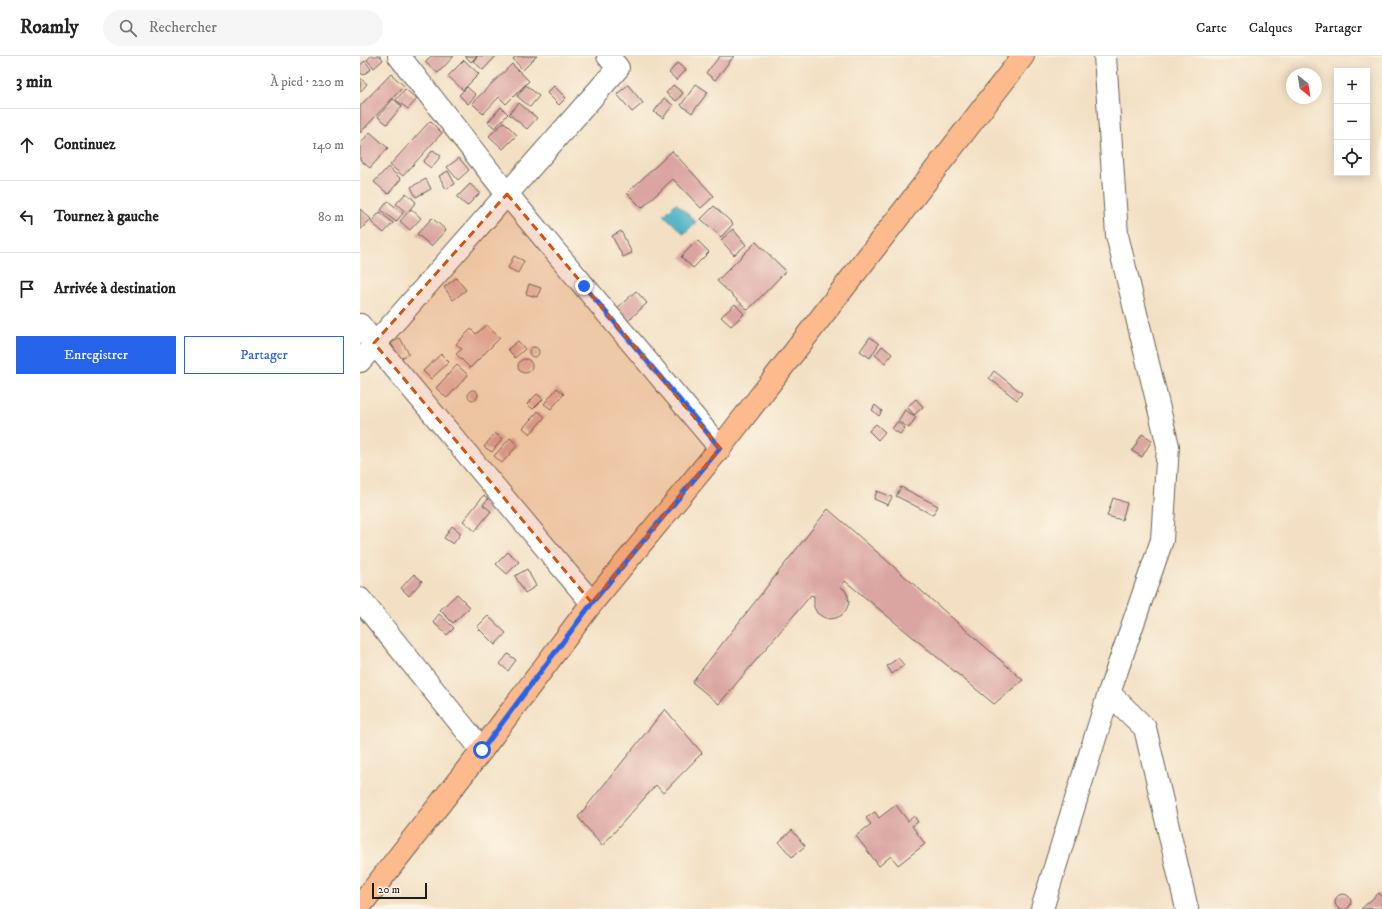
<!DOCTYPE html>
<html lang="fr">
<head>
<meta charset="utf-8">
<style>
	:root { --surface:#fff; --page:#f6f6f6; --text:#222; --muted:#767676; --line:#e0e0e0; --accent:#2563eb }
	body { margin:0; font-family:"IM FELL DW Pica",serif; background:var(--page); color:var(--text) }
	.controls { position:absolute; right:12px; top:12px; display:grid; overflow:hidden; border-radius:0px; box-shadow:0 2px 10px #0003 }
	.controls button { width:36px; height:36px; display:grid; place-items:center; padding:0; border:0; border-bottom:1px solid var(--line); background:var(--surface); color:var(--text); font:20px sans-serif }
	.compass { position:absolute; left:926px; top:12px; width:36px; height:36px; border-radius:50%; background:var(--surface); box-shadow:0 2px 10px #0003; rotate:150deg }
	.scale { position:absolute; left:12px; bottom:10px; width:55px; box-sizing:border-box; padding-left:4px; border:2px solid #1c1c1c; border-top:0; font-size:11px; line-height:14px; white-space:nowrap; color:#1c1c1c; -webkit-text-stroke:3px #fcf5e5; paint-order:stroke }
	.stop { position:absolute; width:12px; height:12px; margin:-9px; border:3px solid #2563eb; border-radius:50%; background:#fff }
	.stop.end { background:#2563eb; border-color:#fff; box-shadow:0 1px 4px #0008 }
	.list { margin:0; padding:0; list-style:none }
	h2 { display:flex; justify-content:space-between; align-items:center; height:52px; margin:0; padding:0 16px; font-size:17px }
	h2 small { font-size:13px; font-weight:400; color:var(--muted) }
	.list li { display:grid; grid-template-columns:26px 1fr auto; gap:12px; align-items:center; box-sizing:border-box; height:72px; padding:0 16px; border-top:1px solid var(--line) }
	.list b { display:block; font-size:15px; white-space:nowrap }
	.list em { font-size:13px; font-style:normal; color:var(--muted) }
	.actions { display:flex; gap:8px; padding:12px 16px }
	.actions a { flex:1; padding:9px 0; border:1px solid var(--accent); border-radius:0px; text-align:center; font-size:14px; color:var(--accent) }
	.actions .main { background:var(--accent); color:#fff }
	.icon { flex:none; width:22px; height:22px; fill:none; stroke:currentColor; stroke-width:2; stroke-linecap:round; stroke-linejoin:round }
	.map { position:relative; flex:none; width:1022px; height:853px; overflow:hidden }
	header { display:flex; align-items:center; gap:24px; box-sizing:border-box; height:56px; padding:0 20px; background:var(--surface); border-bottom:1px solid var(--line) }
	header strong { font-size:19px }
	nav { display:flex; gap:22px; margin-inline-start:auto; font-size:14px }
	.search { width:280px; height:36px; background:var(--page); display:flex; align-items:center; gap:10px; box-sizing:border-box; padding:0 14px; border-radius:22px; color:var(--muted); font-size:15px }
	main { display:flex }
	aside { flex:1; background:var(--surface) }
	.map>svg:first-child { display:block }
</style>
</head>
<body>
<header>
<strong>Roamly</strong>
<div class="search"><svg class="icon" aria-label="search" viewBox="0 0 24 24"><circle cx="10" cy="10" r="6"/><path d="M15 15l6 6"/></svg>Rechercher</div>
<nav><a>Carte</a><a>Calques</a><a>Partager</a></nav>
</header>
<main>
<aside>
<h2>3 min<small>À pied · 220 m</small></h2>
<ul class="list">
<li><svg class="icon" aria-label="ahead" viewBox="0 0 24 24"><path d="M12 20V5M6 11l6-6 6 6"/></svg><div><b>Continuez</b></div><em>140 m</em></li>
<li><svg class="icon" aria-label="left" viewBox="0 0 24 24"><path d="M17 20v-9H6M10 6l-5 5 5 5"/></svg><div><b>Tournez à gauche</b></div><em>80 m</em></li>
<li><svg class="icon" aria-label="arrive" viewBox="0 0 24 24"><path d="M6 21V4h12l-3 4 3 4H6"/></svg><div><b>Arrivée à destination</b></div></li>
</ul>
<div class="actions"><a class="main">Enregistrer</a><a>Partager</a></div>
</aside>
<div class="map">
<svg width="1022" height="853" viewBox="0 0 1022 853">
	<rect width="100%" height="100%" fill="#fcf5e5"/>
	<filter id="ink" filterUnits="userSpaceOnUse"><feTurbulence type="fractalNoise" baseFrequency=".025" numOctaves="2"/><feDisplacementMap in="SourceGraphic" scale="8" xChannelSelector="R" yChannelSelector="G"/><feConvolveMatrix kernelMatrix="1 2 1 2 8 2 1 2 1" color-interpolation-filters="sRGB"/></filter>
	<filter id="wash" filterUnits="userSpaceOnUse"><feTurbulence type="fractalNoise" baseFrequency=".012" numOctaves="4" result="noise"/><feDisplacementMap in="SourceGraphic" scale="16" xChannelSelector="R" yChannelSelector="G"/><feGaussianBlur stdDeviation="0.9" result="paint"/><feColorMatrix in="noise" values="0 0 0 0 0 0 0 0 0 0 0 0 0 0 0 0 0 1.4 0 .05"/><feComposite in="paint" operator="in"/></filter>
	<g filter="url(#wash)">
		<rect width="100%" height="100%" fill="#f3e0c4"/>
		<polygon fill="#45afc4" stroke="#306670" points="316,147 336,166 324,178 304,159"/>
		<g id="blocks">
			<g fill="#daa4a0">
				<polygon points="11,0 20,0 23,4 14,12 7,4"/>
				<polygon points="71,0 94,0 78,17 65,6"/>
				<polygon points="105,0 117,0 111,6"/>
				<polygon points="118,0 136,0 123,14 113,5"/>
				<polygon points="156,0 177,0 163,14 153,3"/>
				<polygon points="360,0 374,0 355,24 346,17"/>
				<polygon points="104,4 119,18 103,34 88,20"/>
				<polygon points="5,5 11,13 3,19 0,16 0,9"/>
				<polygon points="317,7 326,14 317,24 309,17"/>
				<polygon points="152,8 169,25 146,48 139,41 123,58 112,47"/>
				<polygon points="31,18 44,30 0,77 0,50"/>
				<polygon points="0,22 7,28 0,36"/>
				<polygon points="336,28 348,36 332,57 321,49"/>
				<polygon points="166,29 179,40 170,51 157,40"/>
				<polygon points="268,29 283,47 272,56 257,38"/>
				<polygon points="313,29 323,37 316,45 306,37"/>
				<polygon points="194,30 206,42 199,49 187,37"/>
				<polygon points="107,31 116,39 108,48 99,39"/>
				<polygon points="45,33 57,43 48,53 36,44"/>
				<polygon points="304,42 313,49 303,62 294,56"/>
				<polygon points="33,43 42,50 27,68 18,61"/>
				<polygon points="159,47 177,62 167,73 149,58"/>
				<polygon points="141,51 148,58 135,72 128,66"/>
				<polygon points="70,65 82,77 43,120 30,109"/>
				<polygon points="144,66 157,79 143,93 129,80"/>
				<polygon points="10,76 28,92 10,112 0,104 0,88"/>
				<polygon points="73,94 81,100 71,112 63,106"/>
				<polygon points="312,95 354,140 341,152 313,123 282,152 267,137"/>
				<polygon points="99,102 109,114 98,124 87,111"/>
				<polygon points="28,111 41,123 28,138 14,126"/>
				<polygon points="88,115 95,128 86,133 79,120"/>
				<polygon points="66,123 71,133 56,141 51,131"/>
				<polygon points="110,128 120,137 107,150 97,141"/>
				<polygon points="46,137 56,146 47,157 36,148"/>
				<polygon points="28,145 43,157 36,166 21,154"/>
				<polygon points="354,150 373,168 361,181 341,163"/>
				<polygon points="0,153 11,163 0,174"/>
				<polygon points="51,153 61,162 50,174 40,165"/>
				<polygon points="20,156 33,167 24,177 11,166"/>
				<polygon points="72,162 86,174 71,190 57,178"/>
				<polygon points="373,173 386,189 374,199 361,184"/>
				<polygon points="261,175 272,197 263,201 252,180"/>
				<polygon points="337,184 349,196 333,212 321,201"/>
				<polygon points="396,186 426,215 388,254 357,225"/>
				<polygon points="154,200 164,205 158,217 148,212"/>
				<polygon points="96,222 106,234 93,244 84,231"/>
				<polygon points="169,228 181,232 177,241 166,238"/>
				<polygon points="276,235 287,247 266,267 254,255"/>
				<polygon points="375,248 384,258 371,270 361,261"/>
				<polygon points="126,269 140,282 110,312 96,298 102,293 96,288 111,273 116,278"/>
				<polygon points="510,281 519,288 510,302 500,295"/>
				<polygon points="40,282 49,298 40,303 31,287"/>
				<polygon points="158,285 165,293 155,302 148,293"/>
				<polygon points="522,290 532,298 525,307 515,299"/>
				<circle cx="174" cy="296" r="5"/>
				<polygon points="81,298 89,306 71,323 63,315"/>
				<circle cx="165" cy="310" r="7"/>
				<polygon points="97,309 108,319 87,342 76,332"/>
				<polygon points="634,315 662,337 657,344 629,322"/>
				<polygon points="197,332 204,338 191,353 184,348"/>
				<circle cx="113" cy="339" r="5"/>
				<polygon points="177,338 183,343 173,353 167,348"/>
				<polygon points="556,343 563,351 554,359 547,351"/>
				<polygon points="515,349 522,355 519,360 512,354"/>
				<polygon points="545,354 556,361 549,372 538,365"/>
				<polygon points="178,355 185,361 170,378 163,372"/>
				<polygon points="537,366 545,372 540,378 532,373"/>
				<polygon points="516,368 525,376 518,384 509,375"/>
				<polygon points="135,377 142,383 132,396 124,391"/>
				<polygon points="782,378 792,384 782,401 772,395"/>
				<polygon points="150,382 158,389 142,407 134,400"/>
				<polygon points="541,431 578,450 573,459 536,440"/>
				<polygon points="517,435 532,441 528,449 514,443"/>
				<polygon points="124,439 128,443 123,449 131,455 115,475 103,465"/>
				<polygon points="753,442 767,447 762,464 747,460"/>
				<polygon points="468,453 663,624 634,648 485,525 481,531 485,534 488,540 489,547 486,554 482,559 476,562 469,563 463,561 457,557 454,551 454,540 451,539 359,648 332,626"/>
				<polygon points="92,470 101,477 93,488 84,482"/>
				<polygon points="148,496 159,506 147,518 136,508"/>
				<polygon points="167,513 176,530 165,537 155,520"/>
				<polygon points="54,518 62,525 49,540 41,532"/>
				<polygon points="97,538 110,551 93,567 80,554"/>
				<polygon points="79,558 94,572 87,579 73,566"/>
				<polygon points="128,560 146,577 135,589 117,571"/>
				<polygon points="148,598 156,604 148,615 140,608"/>
				<polygon points="538,602 544,609 532,618 527,610"/>
				<polygon points="305,653 342,697 303,737 296,729 242,790 218,761"/>
				<polygon points="536,749 548,765 554,760 558,766 552,770 565,788 538,809 531,800 519,810 496,780 511,768 506,762 515,756 519,762"/>
				<polygon points="432,774 445,790 432,801 419,786"/>
				<polygon points="1019,837 1022,841 1022,852 1001,853"/>
				<circle cx="983" cy="846" r="8"/>
			</g>
		</g>
	</g>
	<g filter="url(#ink)">
		<use href="#blocks" fill-opacity="0" stroke="#676157" stroke-width="1"/>
		<g fill="none" stroke-linecap="round" stroke-linejoin="round">
			<g stroke="#676157" stroke-width="24">
				<g id="street">
					<polyline points="39,0 147,138 360,392"/>
					<polyline points="0,269 14,287 232,547"/>
					<polyline points="0,305 258,12 248,0"/>
					<polyline points="0,543 122,694"/>
					<polyline points="749,637 785,672 827,853"/>
					<polyline points="682,853 749,637 802,484 808,390 757,179 745,0"/>
				</g>
			</g>
			<g stroke="#676157" stroke-width="24">
				<polyline id="primary" points="0,850 122,694 232,547 360,392 663,0"/>
			</g>
			<use href="#street" stroke="#fff" stroke-width="22"/>
			<use href="#primary" stroke="#fcba8d" stroke-width="22"/>
		</g>
	</g>
	<g fill="none" stroke-linecap="round" stroke-linejoin="round" filter="url(#ink)">
		<polyline stroke="#2563eb" stroke-width="5" points="122,694 232,547 360,392 224,230"/>
	</g>
	<path fill="#d4530e" fill-opacity="0.2" stroke="#d4530e" stroke-width="3" stroke-dasharray="8 5" stroke-linejoin="round" d="M147,138L360,392L232,547L14,287Z"/>
</svg>
<div class="controls">
<button>+</button>
<button>−</button>
<button><svg class="icon" aria-label="locate" viewBox="0 0 24 24"><circle cx="12" cy="12" r="6"/><path d="M12 2v4M12 18v4M2 12h4M18 12h4"/></svg></button>
</div>
<svg class="compass" viewBox="-18 -18 36 36"><path d="M0-13l5 13h-10z" fill="#e53935"/><path d="M0 13l5-13h-10z" fill="#767676"/></svg>
<div class="scale">20 m</div>
<div class="stop" style="left:122px;top:694px"></div>
<div class="stop end" style="left:224px;top:230px"></div>
</div>
</main>
</body>
</html>
